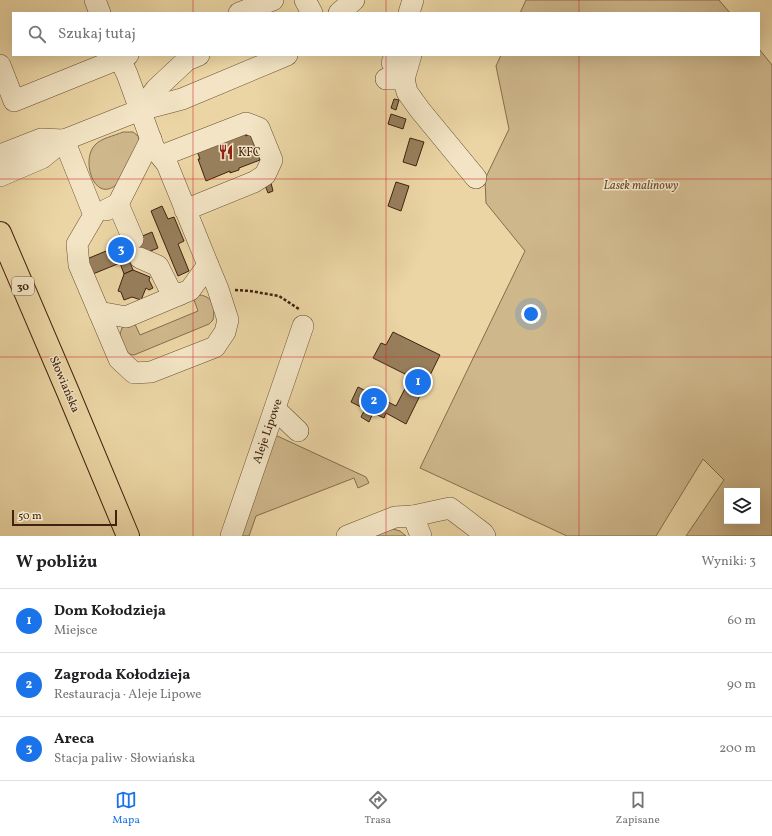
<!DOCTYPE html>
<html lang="pl">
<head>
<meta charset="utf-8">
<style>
	:root { --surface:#fff; --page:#f2f2f2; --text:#202124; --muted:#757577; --line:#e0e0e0; --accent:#1a73e8 }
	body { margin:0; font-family:Vollkorn,serif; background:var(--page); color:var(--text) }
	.controls { position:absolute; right:12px; bottom:12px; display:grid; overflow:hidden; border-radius:0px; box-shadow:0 4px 16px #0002 }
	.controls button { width:36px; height:36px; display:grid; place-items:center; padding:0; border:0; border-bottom:1px solid var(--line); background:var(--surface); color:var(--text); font:20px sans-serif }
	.scale { position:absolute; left:12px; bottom:10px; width:105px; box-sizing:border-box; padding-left:4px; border:2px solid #3f220f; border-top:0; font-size:11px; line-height:14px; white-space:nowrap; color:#3f220f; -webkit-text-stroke:3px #f2e4c4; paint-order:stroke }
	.you { position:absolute; left:531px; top:314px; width:14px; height:14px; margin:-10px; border:3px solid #fff; border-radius:50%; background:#1a73e8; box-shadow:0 0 0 6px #1a73e833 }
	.badge { display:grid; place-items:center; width:26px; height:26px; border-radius:50%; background:var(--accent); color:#fff; font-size:13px; font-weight:700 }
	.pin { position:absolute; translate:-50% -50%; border:2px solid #fff; box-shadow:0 1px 4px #0006 }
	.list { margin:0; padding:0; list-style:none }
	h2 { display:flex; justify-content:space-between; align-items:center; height:52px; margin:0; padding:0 16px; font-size:17px }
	h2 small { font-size:13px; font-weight:400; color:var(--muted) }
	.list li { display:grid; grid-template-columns:26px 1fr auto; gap:12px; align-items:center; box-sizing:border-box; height:64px; padding:0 16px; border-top:1px solid var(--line) }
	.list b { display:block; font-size:15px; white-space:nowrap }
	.list p { margin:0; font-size:13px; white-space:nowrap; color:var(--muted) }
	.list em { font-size:13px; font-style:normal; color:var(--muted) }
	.icon { flex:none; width:22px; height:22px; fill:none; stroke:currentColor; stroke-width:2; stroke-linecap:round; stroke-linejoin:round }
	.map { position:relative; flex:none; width:772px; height:536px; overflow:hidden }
	.search { position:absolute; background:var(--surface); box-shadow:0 4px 16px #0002; left:12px; right:12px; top:12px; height:44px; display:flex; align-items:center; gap:10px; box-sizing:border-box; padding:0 14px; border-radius:0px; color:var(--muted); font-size:15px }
	.sheet { height:244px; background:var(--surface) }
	nav { display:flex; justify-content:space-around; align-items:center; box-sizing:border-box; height:56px; border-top:1px solid var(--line); background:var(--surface); font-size:11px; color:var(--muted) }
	nav a { display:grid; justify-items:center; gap:2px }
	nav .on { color:var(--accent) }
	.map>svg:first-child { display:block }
</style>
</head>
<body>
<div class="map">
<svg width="772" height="536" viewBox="0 0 772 536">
	<rect width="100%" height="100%" fill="#ebd5a4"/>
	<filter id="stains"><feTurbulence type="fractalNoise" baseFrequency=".005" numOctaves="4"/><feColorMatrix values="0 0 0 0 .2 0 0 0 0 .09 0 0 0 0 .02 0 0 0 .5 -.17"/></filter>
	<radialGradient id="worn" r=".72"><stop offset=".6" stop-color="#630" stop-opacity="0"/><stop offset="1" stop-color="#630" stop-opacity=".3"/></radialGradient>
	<g fill="#ceb78b" stroke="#866c4d" fill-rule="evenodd">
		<polygon points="526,0 719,0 730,13 520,13"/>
		<path d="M759,49L772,65V536H686L724,480L703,459L656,536H567L420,468L525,251L486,203L485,179L509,129L496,66L501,55H759ZM727,491H757V521H727Z"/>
		<path d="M123,132H133L138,136L140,142C136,151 125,177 118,183C95,206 80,160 95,145C101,138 114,136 123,132Z"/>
		<path d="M200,295C214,297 215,308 213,320L209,324L134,355C124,355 123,342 120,334L122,328L134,322L140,335L198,311L193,297Z"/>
		<polygon points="273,434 366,477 369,483 358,488 354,478 256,516 249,536 239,536"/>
		<polygon points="393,529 400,531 406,536 365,536"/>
	</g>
	<g fill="#987f5c" stroke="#3f220f">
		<polygon points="394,99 399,100 396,110 391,108"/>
		<polygon points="391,114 406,119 403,129 388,124"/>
		<polygon points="244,132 246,136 250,134 260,160 239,168 239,170 230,173 230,171 206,181 198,159 200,159 197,151"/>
		<polygon points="410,138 424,142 416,166 403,162"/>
		<polygon points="396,182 409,186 401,211 388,206"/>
		<polygon points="271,183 273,191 268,193 265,185"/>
		<polygon points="162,206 168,219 174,217 184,241 178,244 189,271 178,276 151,211"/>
		<polygon points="152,232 158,248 129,260 133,270 124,274 120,263 88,276 82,261"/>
		<polygon points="133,270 150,277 149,280 153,288 149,290 146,288 141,300 132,297 124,300 121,292 118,291 124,274"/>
		<polygon points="393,332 440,355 406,424 386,413 384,418 373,413 369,422 361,417 365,409 351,402 358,387 396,406 411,377 373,358 381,343 386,345"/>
	</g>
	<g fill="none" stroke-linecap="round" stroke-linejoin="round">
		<g stroke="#6a4f34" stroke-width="22">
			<g id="minor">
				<polyline points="95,0 100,13"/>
				<polyline points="305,0 312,13"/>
				<polyline points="239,13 273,0"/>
				<polyline points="339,13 354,0"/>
				<polyline points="409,13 413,0"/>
				<polyline points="392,63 395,55"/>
				<polyline points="0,65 14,101 128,55"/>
				<polyline points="386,79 404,79 411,55"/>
				<polyline points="404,79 407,92 420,110 476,178"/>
				<polyline points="140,110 156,89 187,60 199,55"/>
				<polyline points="64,140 94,215 77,244 79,265 99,312 126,317 190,290 208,265 167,164 154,148 127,74 118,55"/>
				<polyline points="0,155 41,139 64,140"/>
				<polyline points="161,156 246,123 259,128 272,160 265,175 254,182 185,210"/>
				<polyline points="0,176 42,158 64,140 140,110 182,99 287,55"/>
				<polyline points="118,204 151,139"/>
				<polyline points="106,210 118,204 133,239"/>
				<polyline points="140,258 158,266 170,290 179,295"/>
				<polyline points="99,312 119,359 134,373 151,372 215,347 225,332 228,320 218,289 208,265"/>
				<polyline points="275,409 298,431"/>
				<polyline points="231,536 303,326"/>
				<polyline points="347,536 395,517 413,516"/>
				<polyline points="421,536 413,516 450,508 483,533 485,536"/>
			</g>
		</g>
		<g stroke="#3f220f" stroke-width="24">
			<polyline id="major" points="0,233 68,392 128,536"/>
		</g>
		<polyline stroke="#3f220f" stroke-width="2.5" stroke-dasharray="3 2" stroke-linecap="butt" points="235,290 250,291 279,296 299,309"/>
		<use href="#minor" stroke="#f2e4c4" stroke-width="21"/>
		<use href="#major" stroke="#ebd5a4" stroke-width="22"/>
	</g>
	<path fill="none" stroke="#d62828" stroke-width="1" stroke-opacity="0.55" d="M193,0V13M386,0V13M579,0V13M193,55V536M386,55V536M579,55V536M0,179H772M0,357H772"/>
	<defs>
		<g id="restaurant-bare" transform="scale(1.2)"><path d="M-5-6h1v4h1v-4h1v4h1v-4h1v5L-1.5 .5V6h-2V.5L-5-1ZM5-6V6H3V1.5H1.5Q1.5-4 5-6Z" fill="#8f2418" stroke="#f2e4c4" stroke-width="2.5" paint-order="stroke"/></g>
	</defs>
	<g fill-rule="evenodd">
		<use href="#restaurant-bare" x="226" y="152"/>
	</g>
	<g text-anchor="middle" stroke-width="3" stroke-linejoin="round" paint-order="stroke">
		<rect fill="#f2e4c4" stroke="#755c45" stroke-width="1" x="12" y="277" width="22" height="18" rx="3"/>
		<g font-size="11" font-weight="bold" fill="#3f220f">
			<text x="23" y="290">30</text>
		</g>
		<g font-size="12" fill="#3f220f" stroke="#f2e4c4" text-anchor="start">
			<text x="238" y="156">KFC</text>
		</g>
		<g font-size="12" font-style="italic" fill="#63472e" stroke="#f2e4c4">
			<text x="641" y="189">Lasek malinowy</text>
		</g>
		<g font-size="12" fill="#3f220f" stroke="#f2e4c4">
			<text transform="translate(65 384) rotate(67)" y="4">Słowiańska</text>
			<text transform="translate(267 431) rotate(-71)" y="4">Aleje Lipowe</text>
		</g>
	</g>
	<rect width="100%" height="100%" filter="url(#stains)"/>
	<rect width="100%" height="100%" fill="url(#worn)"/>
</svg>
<div class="controls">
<button><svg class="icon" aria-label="layers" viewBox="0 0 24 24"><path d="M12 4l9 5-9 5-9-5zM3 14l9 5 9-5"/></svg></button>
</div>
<div class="scale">50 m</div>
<div class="you"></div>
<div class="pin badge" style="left:418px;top:382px">1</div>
<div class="pin badge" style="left:374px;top:401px">2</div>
<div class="pin badge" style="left:121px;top:250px">3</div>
<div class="search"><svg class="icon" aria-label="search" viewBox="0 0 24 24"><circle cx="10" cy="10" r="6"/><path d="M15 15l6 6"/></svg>Szukaj tutaj</div>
</div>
<section class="sheet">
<h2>W pobliżu<small>Wyniki: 3</small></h2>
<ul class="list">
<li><span class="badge">1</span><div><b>Dom Kołodzieja</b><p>Miejsce</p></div><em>60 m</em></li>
<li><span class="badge">2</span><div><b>Zagroda Kołodzieja</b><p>Restauracja · Aleje Lipowe</p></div><em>90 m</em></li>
<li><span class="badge">3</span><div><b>Areca</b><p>Stacja paliw · Słowiańska</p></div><em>200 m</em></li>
</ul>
</section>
<nav>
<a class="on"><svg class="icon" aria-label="map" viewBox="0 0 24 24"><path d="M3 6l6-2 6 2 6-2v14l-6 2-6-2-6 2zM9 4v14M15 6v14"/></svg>Mapa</a>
<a><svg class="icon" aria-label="directions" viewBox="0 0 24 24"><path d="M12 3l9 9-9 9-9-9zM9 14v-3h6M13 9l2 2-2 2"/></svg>Trasa</a>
<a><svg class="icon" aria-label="saved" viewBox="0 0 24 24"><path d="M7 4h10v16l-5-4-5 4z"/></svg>Zapisane</a>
</nav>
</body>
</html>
